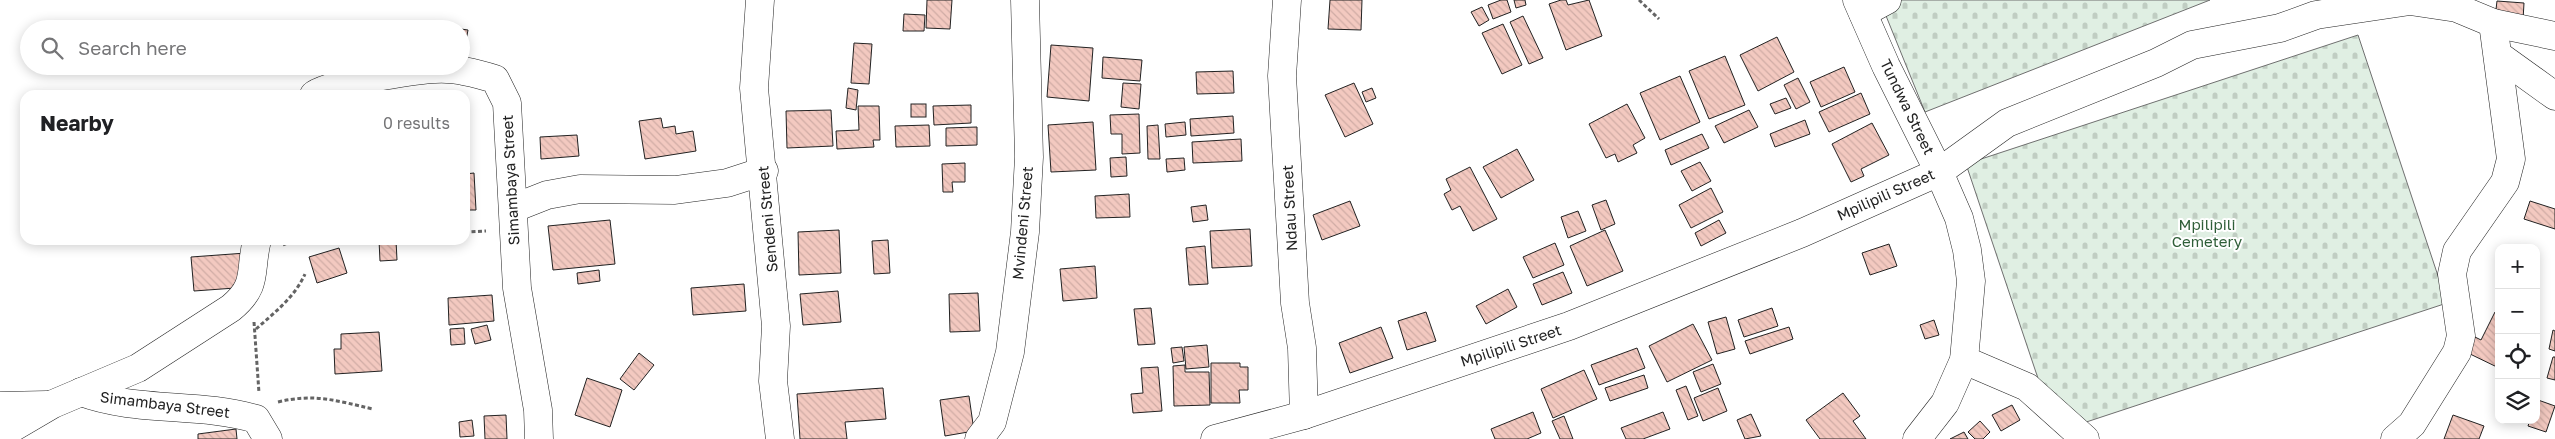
<!DOCTYPE html>
<html lang="en">
<head>
<meta charset="utf-8">
<style>
	:root { --surface:#fff; --page:#f2f2f2; --text:#202124; --muted:#757577; --line:#e0e0e0 }
	body { margin:0; font-family:"Golos Text",sans-serif; background:var(--page); color:var(--text) }
	.controls { position:absolute; right:15px; bottom:15px; display:grid; overflow:hidden; border-radius:10px; box-shadow:0 2px 12px #0003 }
	.controls button { width:45px; height:45px; display:grid; place-items:center; padding:0; border:0; border-bottom:1px solid var(--line); background:var(--surface); color:var(--text); font:25px sans-serif }
	.list { margin:0; padding:0; list-style:none }
	h2 { display:flex; justify-content:space-between; align-items:center; height:65px; margin:0; padding:0 20px; font-size:21px }
	h2 small { font-size:16px; font-weight:400; color:var(--muted) }
	.icon { flex:none; width:28px; height:28px; fill:none; stroke:currentColor; stroke-width:2; stroke-linecap:round; stroke-linejoin:round }
	.map { position:relative; flex:none; width:2555px; height:439px; overflow:hidden }
	.search { position:absolute; background:var(--surface); box-shadow:0 2px 12px #0003; left:20px; top:20px; width:450px; height:55px; display:flex; align-items:center; gap:12px; box-sizing:border-box; padding:0 18px; border-radius:28px; color:var(--muted); font-size:19px }
	.panel { position:absolute; background:var(--surface); box-shadow:0 2px 12px #0003; left:20px; top:90px; width:450px; height:155px; border-radius:15px }
	.map>svg:first-child { display:block }
</style>
</head>
<body>
<div class="map">
<svg width="2555" height="439" viewBox="0 0 2555 439">
	<defs>
		<pattern id="cemetery-stones" width="16" height="16" patternUnits="userSpaceOnUse" patternTransform="scale(1.25)"><rect width="16" height="16" fill="#e0efe3"/><path d="M2 7V4a2 2 0 0 1 4 0v3zM10 15v-3a2 2 0 0 1 4 0v3z" fill="#c0cdc2"/></pattern>
		<pattern id="building-back-hatch" width="6" height="6" patternUnits="userSpaceOnUse" patternTransform="scale(1.25)"><rect width="6" height="6" fill="#f3c9c0"/><path d="M-1 5l2 2M0 0l6 6M5-1l2 2" fill="none" stroke="#d0aca5"/></pattern>
	</defs>
	<rect width="100%" height="100%" fill="#fff"/>
	<g fill="url(#cemetery-stones)" stroke="#6f6f6f">
		<polygon points="1883,0 2210,0 1925,112 1880,1"/>
		<polygon points="2358,35 2447,303 2056,432 1966,164"/>
	</g>
	<g fill="url(#building-back-hatch)" stroke="#222">
		<polygon points="927,0 952,0 950,29 926,28"/>
		<polygon points="1330,0 1362,0 1361,30 1328,29"/>
		<polygon points="1501,0 1507,0 1511,12 1493,19 1488,5"/>
		<polygon points="1514,0 1525,0 1526,5 1516,8"/>
		<polygon points="1561,0 1566,0 1568,5 1589,0 1602,36 1566,50 1549,4"/>
		<polygon points="2497,1 2524,3 2523,20 2495,18"/>
		<polygon points="1482,7 1489,20 1479,26 1471,12"/>
		<polygon points="904,14 925,15 924,31 903,31"/>
		<polygon points="1523,16 1543,58 1529,64 1510,22"/>
		<polygon points="1503,24 1522,65 1502,74 1482,33"/>
		<polygon points="461,29 468,30 462,62 461,62"/>
		<polygon points="1777,37 1794,72 1758,91 1740,55"/>
		<polygon points="854,43 872,44 869,84 851,83"/>
		<polygon points="1051,45 1093,48 1089,101 1047,97"/>
		<polygon points="1725,56 1745,105 1709,119 1689,71"/>
		<polygon points="1103,57 1142,60 1140,81 1102,78"/>
		<polygon points="1844,67 1855,92 1821,107 1810,82"/>
		<polygon points="1233,71 1234,93 1197,94 1196,72"/>
		<polygon points="1680,76 1700,122 1660,140 1640,93"/>
		<polygon points="1798,78 1810,102 1796,109 1784,85"/>
		<polygon points="1123,83 1141,84 1139,109 1121,107"/>
		<polygon points="1354,83 1373,124 1345,137 1325,95"/>
		<polygon points="848,88 858,90 856,110 846,108"/>
		<polygon points="1372,88 1376,98 1366,102 1362,92"/>
		<polygon points="1861,93 1870,114 1829,132 1819,112"/>
		<polygon points="1786,98 1791,108 1775,114 1770,104"/>
		<rect x="911" y="104" width="15" height="13"/>
		<polygon points="1627,104 1645,138 1633,145 1637,153 1618,162 1615,154 1606,158 1589,124"/>
		<polygon points="971,105 971,123 934,125 933,106"/>
		<polygon points="858,106 879,106 880,140 873,140 874,147 837,149 836,131 859,130"/>
		<polygon points="831,110 833,146 787,148 786,111"/>
		<polygon points="1749,110 1758,127 1724,143 1715,126"/>
		<polygon points="1139,114 1140,153 1122,154 1122,134 1111,134 1110,115"/>
		<polygon points="1233,116 1234,133 1191,136 1190,119"/>
		<polygon points="661,118 663,128 675,126 676,134 693,131 696,151 645,159 639,121"/>
		<polygon points="1805,120 1810,134 1775,147 1770,134"/>
		<polygon points="1093,122 1096,170 1051,172 1048,125"/>
		<polygon points="1185,122 1186,135 1166,137 1165,124"/>
		<polygon points="1872,123 1889,155 1861,169 1864,176 1851,182 1832,144"/>
		<polygon points="929,125 930,146 896,147 895,126"/>
		<polygon points="1158,125 1160,159 1148,159 1147,126"/>
		<polygon points="977,127 977,145 946,146 946,128"/>
		<polygon points="1702,134 1709,148 1671,165 1665,150"/>
		<polygon points="577,135 579,156 541,159 540,137"/>
		<polygon points="1241,139 1242,161 1193,163 1192,142"/>
		<polygon points="1517,149 1534,180 1501,198 1483,167"/>
		<polygon points="1126,157 1127,176 1111,177 1110,158"/>
		<polygon points="1184,158 1185,170 1167,172 1166,159"/>
		<polygon points="1700,162 1711,181 1692,191 1681,171"/>
		<polygon points="965,163 965,182 952,182 953,192 943,192 942,164"/>
		<polygon points="1470,167 1497,219 1473,231 1460,206 1452,210 1444,194 1451,190 1446,179"/>
		<polygon points="474,173 476,210 465,210 465,174"/>
		<polygon points="1711,188 1723,212 1691,228 1679,205"/>
		<polygon points="1129,194 1130,217 1096,218 1095,196"/>
		<polygon points="1606,200 1615,224 1601,230 1592,205"/>
		<polygon points="1350,201 1360,226 1322,240 1313,215"/>
		<polygon points="2530,201 2555,209 2555,229 2524,219"/>
		<polygon points="1206,205 1208,220 1193,222 1191,207"/>
		<polygon points="1578,211 1586,231 1568,238 1561,217"/>
		<polygon points="610,220 615,264 553,270 548,226"/>
		<polygon points="1719,220 1726,233 1701,246 1695,233"/>
		<polygon points="1250,229 1252,266 1212,268 1210,231"/>
		<polygon points="839,230 841,273 799,275 798,232"/>
		<polygon points="1605,230 1623,271 1587,286 1570,246"/>
		<polygon points="379,240 396,240 397,260 380,261"/>
		<polygon points="888,240 890,273 874,274 872,241"/>
		<polygon points="1555,243 1564,265 1533,278 1523,257"/>
		<polygon points="1889,244 1897,266 1870,275 1862,253"/>
		<polygon points="1205,246 1208,284 1189,285 1186,248"/>
		<polygon points="339,248 347,273 317,283 309,257"/>
		<polygon points="246,253 249,287 194,291 191,257"/>
		<polygon points="1095,266 1097,298 1063,301 1060,269"/>
		<polygon points="599,270 600,281 578,284 577,273"/>
		<polygon points="1563,272 1572,293 1542,305 1533,284"/>
		<polygon points="744,284 746,311 693,315 691,288"/>
		<polygon points="1508,289 1517,307 1486,324 1476,306"/>
		<polygon points="838,291 841,322 803,325 800,294"/>
		<polygon points="978,293 980,331 950,332 949,294"/>
		<polygon points="492,295 494,321 449,325 448,298"/>
		<polygon points="1151,308 1155,344 1138,345 1134,309"/>
		<polygon points="1772,308 1778,326 1744,337 1738,320"/>
		<polygon points="1426,312 1436,341 1407,350 1398,321"/>
		<polygon points="2495,312 2499,313 2499,368 2468,353 2475,337 2481,340"/>
		<polygon points="1726,317 1735,349 1717,354 1708,322"/>
		<polygon points="1934,320 1939,335 1925,339 1920,325"/>
		<polygon points="1693,324 1712,360 1667,382 1649,346"/>
		<polygon points="487,325 491,340 475,344 471,329"/>
		<polygon points="1381,327 1393,358 1350,373 1339,343"/>
		<polygon points="1789,327 1793,339 1750,354 1745,341"/>
		<polygon points="464,328 465,344 451,345 450,329"/>
		<polygon points="2553,330 2555,331 2555,351 2549,349"/>
		<polygon points="379,332 382,371 335,374 334,349 341,349 341,334"/>
		<polygon points="1207,345 1209,367 1186,369 1184,347"/>
		<polygon points="1182,347 1184,361 1173,363 1171,348"/>
		<polygon points="1637,348 1645,368 1599,385 1591,365"/>
		<polygon points="639,353 654,365 634,390 620,379"/>
		<polygon points="2553,357 2555,357 2555,380 2547,378"/>
		<polygon points="1211,363 1240,363 1240,367 1248,367 1248,390 1239,390 1240,403 1211,403"/>
		<polygon points="1713,364 1721,384 1701,392 1693,372"/>
		<polygon points="1185,365 1185,372 1209,372 1210,405 1174,406 1173,366"/>
		<polygon points="1158,367 1162,411 1133,413 1131,394 1143,393 1141,368"/>
		<polygon points="1584,370 1597,399 1553,418 1541,389"/>
		<polygon points="1644,375 1648,388 1610,401 1605,388"/>
		<polygon points="587,378 622,390 610,427 575,415"/>
		<polygon points="1686,386 1698,416 1688,420 1676,390"/>
		<polygon points="883,388 886,419 845,422 847,439 800,439 797,394"/>
		<polygon points="1718,388 1727,411 1703,421 1694,398"/>
		<polygon points="1843,393 1860,416 1853,421 1866,439 1820,439 1806,420"/>
		<polygon points="969,396 974,431 945,436 940,400"/>
		<polygon points="2538,400 2555,406 2546,432 2528,426 2530,420 2536,420"/>
		<polygon points="2012,405 2020,420 2001,431 1992,415"/>
		<polygon points="1533,412 1541,433 1527,439 1495,439 1491,429"/>
		<polygon points="1663,412 1670,429 1643,439 1626,439 1621,428"/>
		<polygon points="1751,414 1761,436 1745,439 1737,420"/>
		<polygon points="506,415 507,439 485,439 484,416"/>
		<polygon points="2453,415 2484,426 2479,439 2444,439"/>
		<polygon points="1564,416 1573,439 1560,439 1552,421"/>
		<polygon points="472,420 474,436 460,437 459,422"/>
		<polygon points="1980,421 1990,432 1983,439 1975,439 1968,432"/>
		<polygon points="236,429 237,439 198,439 198,434"/>
		<polygon points="1964,432 1968,439 1950,439"/>
	</g>
	<g fill="none" stroke-linecap="round" stroke-linejoin="round">
		<g stroke="#222" stroke-width="29">
			<g id="minor">
				<polyline points="760,0 754,88 776,326 773,381 780,439"/>
				<polyline points="1287,0 1282,76 1295,303 1302,348 1304,415"/>
				<polyline points="1857,0 1886,66 1939,172 1959,218 1967,250 1971,281 1964,360 1945,403 1917,439"/>
				<polyline points="1863,13 1887,0"/>
				<polyline points="2498,55 2555,96"/>
				<path d="M314,95C325,84 414,70 434,69C454,67 476,73 495,79L507,103L517,288L538,410L539,439"/>
				<polyline points="514,208 547,195 580,189 675,190 727,183 764,171"/>
				<polyline points="1964,360 2027,387 2085,439"/>
				<path d="M81,392C137,413 199,402 256,419L268,439"/>
				<polyline points="0,406 47,405"/>
				<path d="M0,435L53,404L138,368L231,308C259,285 249,271 257,240"/>
				<polyline points="979,439 992,422 1010,352 1025,232 1029,157 1025,0"/>
				<polyline points="1215,439 1304,415 1569,326 1802,233 1939,172 2007,123 2156,63 2192,45 2280,28 2316,15 2410,1 2457,8 2493,23 2555,36"/>
				<polyline points="2395,439 2412,424 2457,352 2461,336 2452,274 2457,251 2505,182 2511,159 2493,23"/>
			</g>
		</g>
		<g stroke="#646464" stroke-width="3" stroke-dasharray="4 2.5" stroke-linecap="butt">
			<polyline points="1639,0 1659,19"/>
			<polyline points="465,232 486,231"/>
			<polyline points="283,245 294,240"/>
			<polyline points="254,322 259,393"/>
			<path d="M256,329C275,312 294,298 305,274"/>
			<path d="M278,402C315,393 337,401 373,409"/>
		</g>
		<use href="#minor" stroke="#fff" stroke-width="28"/>
	</g>
	<g text-anchor="middle" stroke-width="4" stroke-linejoin="round" paint-order="stroke">
		<g font-size="15" fill="#222" stroke="#fff">
			<text transform="translate(1907 107) rotate(64)" y="5">Tundwa Street</text>
			<text transform="translate(511 180) rotate(-93)" y="5">Simambaya Street</text>
			<text transform="translate(1886 195) rotate(-24)" y="5">Mpilipili Street</text>
			<text transform="translate(1290 208) rotate(-93)" y="5">Ndau Street</text>
			<text transform="translate(768 219) rotate(-95)" y="5">Sendeni Street</text>
			<text transform="translate(1023 223) rotate(-85)" y="5">Mvindeni Street</text>
			<text transform="translate(1511 346) rotate(-18)" y="5">Mpilipili Street</text>
			<text transform="translate(165 405) rotate(7)" y="5">Simambaya Street</text>
		</g>
		<g font-size="15" fill="#2f5e38" stroke="#fff">
			<text x="2207" y="230">Mpilipili<tspan x="2207" dy="17">Cemetery</tspan></text>
		</g>
	</g>
</svg>
<div class="controls">
<button>+</button>
<button>−</button>
<button><svg class="icon" aria-label="locate" viewBox="0 0 24 24"><circle cx="12" cy="12" r="6"/><path d="M12 2v4M12 18v4M2 12h4M18 12h4"/></svg></button>
<button><svg class="icon" aria-label="layers" viewBox="0 0 24 24"><path d="M12 4l9 5-9 5-9-5zM3 14l9 5 9-5"/></svg></button>
</div>
<div class="search"><svg class="icon" aria-label="search" viewBox="0 0 24 24"><circle cx="10" cy="10" r="6"/><path d="M15 15l6 6"/></svg>Search here</div>
<section class="panel">
<h2>Nearby<small>0 results</small></h2>
<ul class="list">
</ul>
</section>
</div>
</body>
</html>
